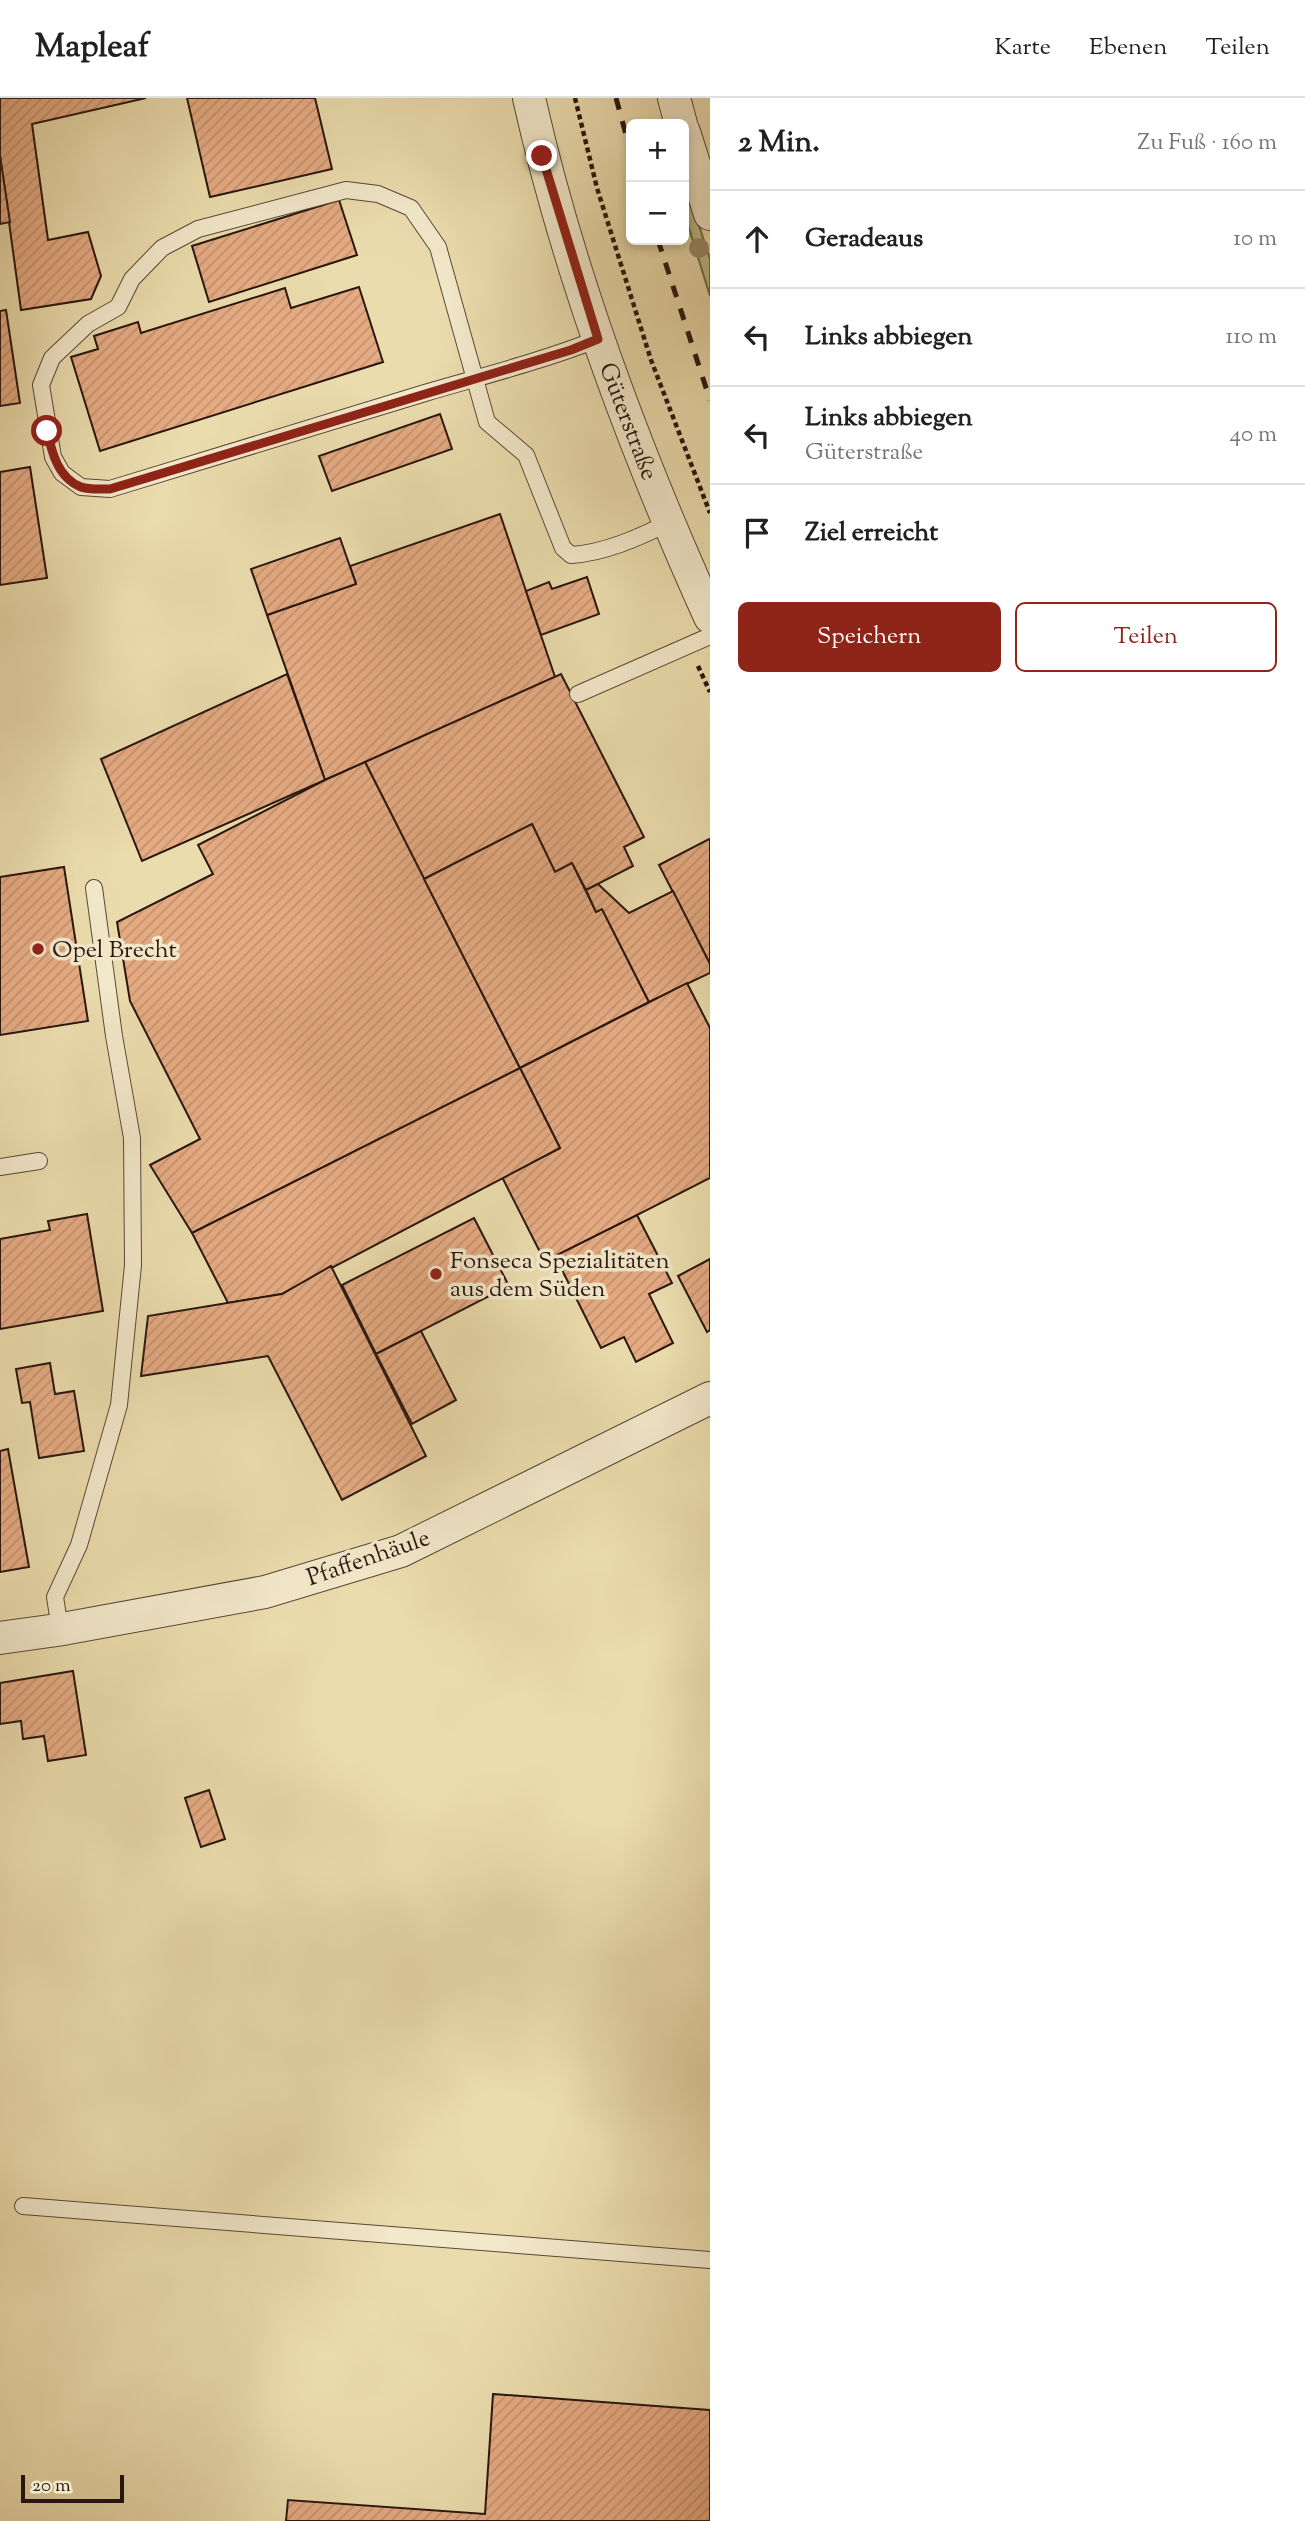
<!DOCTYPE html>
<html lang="de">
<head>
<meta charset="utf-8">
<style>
	:root { --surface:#fff; --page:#f6f6f6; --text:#202124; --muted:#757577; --line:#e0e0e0; --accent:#8f2418 }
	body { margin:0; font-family:"Sorts Mill Goudy",serif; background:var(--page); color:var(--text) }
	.controls { position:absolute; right:21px; top:21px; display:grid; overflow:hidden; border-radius:10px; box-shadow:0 4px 10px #0003 }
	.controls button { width:63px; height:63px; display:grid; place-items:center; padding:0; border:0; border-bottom:2px solid var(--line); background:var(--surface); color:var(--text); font:35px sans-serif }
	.scale { position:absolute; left:21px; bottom:18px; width:103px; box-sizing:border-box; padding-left:7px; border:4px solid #28160f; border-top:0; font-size:19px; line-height:24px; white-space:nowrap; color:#28160f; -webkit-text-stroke:5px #f2e8ca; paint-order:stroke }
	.stop { position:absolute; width:21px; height:21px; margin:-16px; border:5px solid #8f2418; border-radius:50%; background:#fff }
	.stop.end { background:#8f2418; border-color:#fff; box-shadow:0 2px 7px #0008 }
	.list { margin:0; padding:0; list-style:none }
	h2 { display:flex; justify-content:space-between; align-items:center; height:91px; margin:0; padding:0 28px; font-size:30px }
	h2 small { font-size:23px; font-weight:400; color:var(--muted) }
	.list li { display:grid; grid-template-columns:46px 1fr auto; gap:21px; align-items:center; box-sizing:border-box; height:98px; padding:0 28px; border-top:2px solid var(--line) }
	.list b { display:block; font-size:26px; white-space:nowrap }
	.list p { margin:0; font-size:23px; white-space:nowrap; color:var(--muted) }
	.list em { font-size:23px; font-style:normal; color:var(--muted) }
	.actions { display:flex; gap:14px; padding:21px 28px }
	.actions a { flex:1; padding:16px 0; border:2px solid var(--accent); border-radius:10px; text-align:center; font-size:24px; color:var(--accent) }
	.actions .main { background:var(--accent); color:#fff }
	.icon { flex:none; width:38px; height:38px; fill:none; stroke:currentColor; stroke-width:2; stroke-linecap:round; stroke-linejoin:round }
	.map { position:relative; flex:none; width:710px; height:2423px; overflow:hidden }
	header { display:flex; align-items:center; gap:42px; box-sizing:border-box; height:98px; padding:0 35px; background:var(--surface); border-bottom:2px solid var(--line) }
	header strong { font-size:33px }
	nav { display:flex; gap:38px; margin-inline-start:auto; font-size:24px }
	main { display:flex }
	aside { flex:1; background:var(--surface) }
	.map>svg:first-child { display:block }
</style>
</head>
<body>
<header>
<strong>Mapleaf</strong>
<nav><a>Karte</a><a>Ebenen</a><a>Teilen</a></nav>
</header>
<main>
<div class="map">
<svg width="710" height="2423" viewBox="0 0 710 2423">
	<defs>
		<pattern id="building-hatch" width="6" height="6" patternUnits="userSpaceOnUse" patternTransform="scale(1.75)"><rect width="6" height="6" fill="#e5ab83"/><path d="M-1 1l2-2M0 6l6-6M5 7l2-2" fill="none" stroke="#c49270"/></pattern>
	</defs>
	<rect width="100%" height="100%" fill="#ebdcad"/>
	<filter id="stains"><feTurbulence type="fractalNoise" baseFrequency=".00286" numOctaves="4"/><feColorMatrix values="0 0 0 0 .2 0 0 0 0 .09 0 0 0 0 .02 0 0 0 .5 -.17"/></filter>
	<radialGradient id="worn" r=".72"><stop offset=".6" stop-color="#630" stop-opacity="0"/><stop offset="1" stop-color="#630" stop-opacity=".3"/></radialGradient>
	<polygon fill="#bdbf85" stroke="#726a4a" stroke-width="2" points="684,82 710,161 710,198 684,114"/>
	<g fill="url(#building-hatch)" stroke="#28160f" stroke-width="2">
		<polygon points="0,0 146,0 32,26 48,142 88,134 101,178 91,201 21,212 0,58"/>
		<polygon points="187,0 315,0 332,71 210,99"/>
		<polygon points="0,58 10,124 0,126"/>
		<polygon points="339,102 357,157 209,204 192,148"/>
		<polygon points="359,189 383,264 100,353 71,259 98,251 94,238 138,224 141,235 285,190 291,210"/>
		<polygon points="6,212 20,305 0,308 0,213"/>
		<polygon points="440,316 452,351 332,393 319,358"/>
		<polygon points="30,369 47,480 0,487 0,374"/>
		<polygon points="500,416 555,579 325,682 267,517 356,486 350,468"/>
		<polygon points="340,440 356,486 267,517 251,471"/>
		<polygon points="587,479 599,516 541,537 526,493 549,484 552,491"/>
		<polygon points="287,576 325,682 142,763 101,661"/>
		<polygon points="561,576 644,739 624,749 633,768 586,792 572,765 555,774 532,726 424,781 365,664"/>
		<polygon points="365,664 520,970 192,1135 150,1067 200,1041 130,903 117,824 213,776 198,747 325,682"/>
		<polygon points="532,726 555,774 572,765 596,814 602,811 649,904 520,970 424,781"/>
		<polygon points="709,741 710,743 710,866 659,767"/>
		<polygon points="64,769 88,923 0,937 0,779"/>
		<polygon points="598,786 629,815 673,793 710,866 710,875 649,904 602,811 596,814 586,792"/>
		<polygon points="687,885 710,930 710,1080 545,1164 502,1079 560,1050 520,970"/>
		<polygon points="520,970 560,1050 282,1196 228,1205 192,1135"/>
		<polygon points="87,1116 103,1213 0,1231 0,1141 50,1132 48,1123"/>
		<polygon points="637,1117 672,1185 649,1196 673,1245 636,1264 624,1239 601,1250 555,1158"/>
		<polygon points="474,1120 509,1188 376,1256 342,1187"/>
		<polygon points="710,1161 710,1232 707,1234 678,1178"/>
		<polygon points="331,1168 426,1358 342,1402 268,1258 141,1278 148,1218 282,1196"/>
		<polygon points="421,1233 456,1302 412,1326 376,1256"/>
		<polygon points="50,1265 55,1296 74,1293 84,1353 39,1360 30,1304 22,1305 16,1271"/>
		<polygon points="8,1351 29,1469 0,1474 0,1353"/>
		<polygon points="73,1573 86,1657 48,1663 44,1638 23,1641 21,1623 0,1626 0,1585"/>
		<polygon points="209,1692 225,1741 201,1749 185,1700"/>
		<polygon points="493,2296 710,2312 710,2423 286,2423 288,2402 485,2416"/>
	</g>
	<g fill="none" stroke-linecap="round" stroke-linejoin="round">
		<g stroke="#594836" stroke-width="18">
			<g id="service">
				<path d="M598,241C542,263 483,278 425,295C320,327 215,359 110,391L81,389L62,375L53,359L41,287L52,260L88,226L118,209L132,181L162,150L198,131L346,92L378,96L411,110L438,149L487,324L526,357L563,450L571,457C604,455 638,440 668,425"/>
				<polyline points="578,596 710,538"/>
				<polyline points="0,1069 39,1063"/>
				<polyline points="60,1531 55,1499 79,1447 119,1307 133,1167 132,1040 114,938 94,790"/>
				<polyline points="23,2108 710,2162"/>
			</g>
		</g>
		<g stroke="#594836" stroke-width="34">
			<g id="minor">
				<path d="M529,0C569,178 635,353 710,519"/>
				<polyline points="674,0 681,26"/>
				<polyline points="684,34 710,116"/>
				<polyline points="0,1540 57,1532 265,1494 401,1453 710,1300"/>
			</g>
		</g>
		<g stroke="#28160f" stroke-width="4.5" stroke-dasharray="5 3.5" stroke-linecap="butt">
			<polyline points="575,0 597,90 651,262 710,415"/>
			<polyline points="698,568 710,594"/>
		</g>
		<use href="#service" stroke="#f2e8ca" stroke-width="16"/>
		<use href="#minor" stroke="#f2e8ca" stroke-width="32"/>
		<g stroke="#28160f" stroke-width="5" stroke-dasharray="12 12" stroke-linecap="butt">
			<polyline points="616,0 631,55"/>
			<polyline points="658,142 710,302"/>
		</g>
	</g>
	<circle fill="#988b69" cx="699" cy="150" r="10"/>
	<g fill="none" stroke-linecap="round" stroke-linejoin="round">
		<path stroke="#8f2418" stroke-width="9" d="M47,333C52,355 58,380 81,389C89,392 101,391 110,391L571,252L598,241L542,58"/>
	</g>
	<g fill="#8f2418" stroke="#f2e8ca" stroke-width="2.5">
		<circle cx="38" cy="851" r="7"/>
		<circle cx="436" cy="1176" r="7"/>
	</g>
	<g text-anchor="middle" stroke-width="7" stroke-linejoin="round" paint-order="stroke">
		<g font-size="24" fill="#28160f" stroke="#f2e8ca">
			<text transform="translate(629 323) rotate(69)" y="8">Güterstraße</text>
			<text transform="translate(368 1459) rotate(-19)" y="8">Pfaffenhäule</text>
		</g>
		<g font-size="24" fill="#28160f" stroke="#f2e8ca" text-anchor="start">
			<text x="52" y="859">Opel Brecht</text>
			<text x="450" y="1170">Fonseca Spezialitäten<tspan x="450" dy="28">aus dem Süden</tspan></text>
		</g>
	</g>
	<rect width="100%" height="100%" filter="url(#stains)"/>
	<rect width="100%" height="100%" fill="url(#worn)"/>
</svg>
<div class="controls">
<button>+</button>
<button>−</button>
</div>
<div class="scale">20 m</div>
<div class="stop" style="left:47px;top:333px"></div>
<div class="stop end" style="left:542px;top:58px"></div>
</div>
<aside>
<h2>2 Min.<small>Zu Fuß · 160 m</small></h2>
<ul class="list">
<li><svg class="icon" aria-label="ahead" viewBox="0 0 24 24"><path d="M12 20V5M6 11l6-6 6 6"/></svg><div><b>Geradeaus</b></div><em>10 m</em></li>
<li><svg class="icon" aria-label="left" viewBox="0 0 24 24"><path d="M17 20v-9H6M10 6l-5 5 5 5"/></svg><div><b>Links abbiegen</b></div><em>110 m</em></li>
<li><svg class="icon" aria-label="left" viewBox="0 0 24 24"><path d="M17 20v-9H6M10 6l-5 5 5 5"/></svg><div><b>Links abbiegen</b><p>Güterstraße</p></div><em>40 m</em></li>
<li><svg class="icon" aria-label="arrive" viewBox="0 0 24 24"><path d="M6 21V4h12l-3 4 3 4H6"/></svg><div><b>Ziel erreicht</b></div></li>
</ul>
<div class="actions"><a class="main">Speichern</a><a>Teilen</a></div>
</aside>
</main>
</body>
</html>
